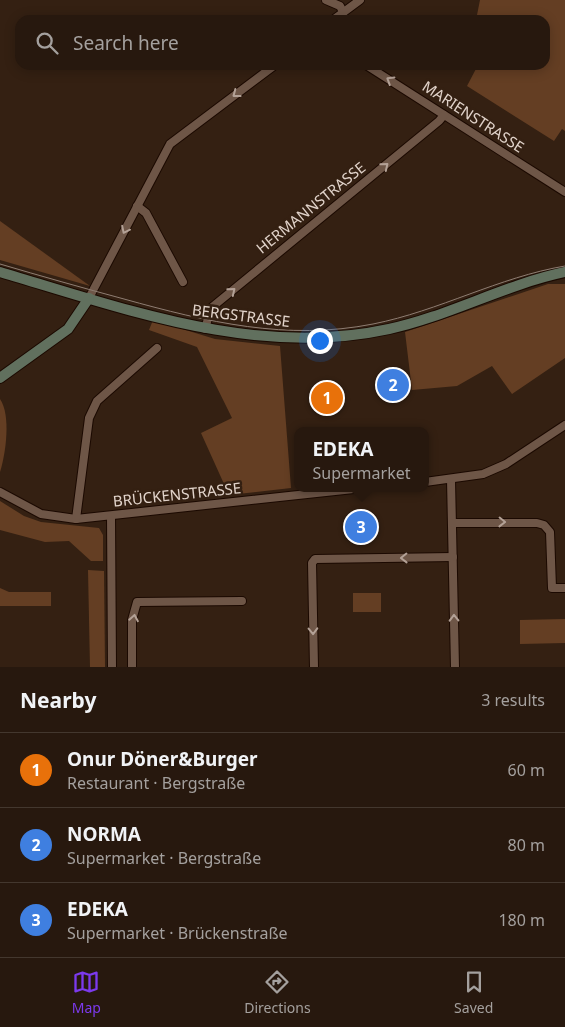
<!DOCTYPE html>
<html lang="en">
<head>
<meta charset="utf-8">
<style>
	:root { --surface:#27180e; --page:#2f2117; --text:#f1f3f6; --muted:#a4a09e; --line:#43372e; --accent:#7c3aed }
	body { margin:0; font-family:"Noto Sans",sans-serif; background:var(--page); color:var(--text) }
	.you { position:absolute; left:319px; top:340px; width:18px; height:18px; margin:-12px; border:4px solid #fff; border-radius:50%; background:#1a73e8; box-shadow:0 0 0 8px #1a73e833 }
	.badge { display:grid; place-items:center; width:32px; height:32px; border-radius:50%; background:var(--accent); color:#fff; font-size:16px; font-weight:700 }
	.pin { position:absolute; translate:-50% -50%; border:2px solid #fff; box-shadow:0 1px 5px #0006 }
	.popup { position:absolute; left:294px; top:427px; width:135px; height:65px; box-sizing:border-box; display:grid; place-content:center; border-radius:10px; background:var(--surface); filter:drop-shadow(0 1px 4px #0005); font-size:16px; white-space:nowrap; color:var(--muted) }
	.popup b { font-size:19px; color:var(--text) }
	.popup::after { content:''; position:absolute; left:50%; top:100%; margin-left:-10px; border:10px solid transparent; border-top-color:var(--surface) }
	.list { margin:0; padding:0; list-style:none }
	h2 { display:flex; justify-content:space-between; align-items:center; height:65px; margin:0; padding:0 20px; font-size:21px }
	h2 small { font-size:16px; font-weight:400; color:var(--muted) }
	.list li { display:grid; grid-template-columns:32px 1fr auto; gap:15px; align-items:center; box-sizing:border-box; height:75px; padding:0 20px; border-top:1px solid var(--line) }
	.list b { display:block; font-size:19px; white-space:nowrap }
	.list p { margin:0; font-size:16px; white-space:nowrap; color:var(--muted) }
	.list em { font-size:16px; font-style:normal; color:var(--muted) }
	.icon { flex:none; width:28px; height:28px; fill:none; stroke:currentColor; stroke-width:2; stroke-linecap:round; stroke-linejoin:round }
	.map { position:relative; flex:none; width:565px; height:667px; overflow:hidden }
	.search { position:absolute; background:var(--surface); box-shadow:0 2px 12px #0003; left:15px; right:15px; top:15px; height:55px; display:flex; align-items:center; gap:12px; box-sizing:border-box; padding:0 18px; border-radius:15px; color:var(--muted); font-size:19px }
	.sheet { height:290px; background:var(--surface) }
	nav { display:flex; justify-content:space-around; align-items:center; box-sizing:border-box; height:70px; border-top:1px solid var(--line); background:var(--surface); font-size:14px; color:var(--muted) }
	nav a { display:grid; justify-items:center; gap:2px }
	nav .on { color:var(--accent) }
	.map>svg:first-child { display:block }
</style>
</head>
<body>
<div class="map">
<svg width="565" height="667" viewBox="0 0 565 667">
	<rect width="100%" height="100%" fill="#342012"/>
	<g fill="#643e23">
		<polygon points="480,0 565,0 565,131 562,129 554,141 467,86 478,65 545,65 545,20 476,20"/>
		<polygon points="0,221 90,286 0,260"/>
		<polygon points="548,284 565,284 565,358 512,394 492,366 457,386 412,390 405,332"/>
		<polygon points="153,320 215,339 280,346 291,488 229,495 201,433 232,418 197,347 149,330"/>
		<path d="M0,399C11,415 6,453 0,472Z"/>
		<polygon points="0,501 24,516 41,522 99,528 103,535 103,561 91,561 69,541 45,542 0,530"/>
		<polygon points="88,570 104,571 105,667 90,667"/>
		<polygon points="0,588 9,592 51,592 51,606 0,606"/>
		<rect x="353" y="593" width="28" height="19"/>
		<polygon points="565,619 565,643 520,644 520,620"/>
	</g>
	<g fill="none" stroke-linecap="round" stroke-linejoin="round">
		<g stroke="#1b0901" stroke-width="10">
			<g id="street">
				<polyline points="326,0 340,6 343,12"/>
				<polyline points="333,20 360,0"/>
				<polyline points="366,65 565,192"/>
				<polyline points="137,206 146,213 183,282"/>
				<polyline points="89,298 170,144 275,65"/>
				<polyline points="205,329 211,308 439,121 444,115"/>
				<polyline points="451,480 455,667"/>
				<polyline points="425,482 483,474 506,464 565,425"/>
				<polyline points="0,492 41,514 76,519 363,488"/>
				<polyline points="111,516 112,667"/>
				<polyline points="76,519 89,418 97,401 157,348"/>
				<polyline points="453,523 537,523 544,525 550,532 552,588 565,588"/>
				<polyline points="132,667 132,620 137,602 242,601"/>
				<polyline points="314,667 312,563 315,559 453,557"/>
			</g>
		</g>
		<g stroke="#1b0901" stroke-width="12">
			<g id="secondary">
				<path d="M0,272C126,309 256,358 389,329C449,316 504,285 565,272"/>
				<polyline points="0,378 68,329 89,298"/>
			</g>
		</g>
		<use href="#street" stroke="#6e5647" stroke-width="8"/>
		<use href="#secondary" stroke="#61705e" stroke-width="10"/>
		<path stroke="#8e7d72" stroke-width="1" d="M0,264C41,276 83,288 124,299C207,322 287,341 373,324C439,311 499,277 565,266"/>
	</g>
	<defs><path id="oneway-chevron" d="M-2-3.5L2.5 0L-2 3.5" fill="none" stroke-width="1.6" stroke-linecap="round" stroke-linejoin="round" transform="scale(1.25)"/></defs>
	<g stroke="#b3a196">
		<use href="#oneway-chevron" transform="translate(390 80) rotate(-148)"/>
		<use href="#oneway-chevron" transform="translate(236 94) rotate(143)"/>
		<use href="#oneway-chevron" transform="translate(385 166) rotate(-39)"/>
		<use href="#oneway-chevron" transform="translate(125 230) rotate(116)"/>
		<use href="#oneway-chevron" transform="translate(232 291) rotate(-39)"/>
		<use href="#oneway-chevron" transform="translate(502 522) rotate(1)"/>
		<use href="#oneway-chevron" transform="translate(404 558) rotate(179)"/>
		<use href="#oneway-chevron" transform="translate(134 618) rotate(-80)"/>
		<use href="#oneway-chevron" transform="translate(454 618) rotate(-91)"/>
		<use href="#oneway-chevron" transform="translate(313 631) rotate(89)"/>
	</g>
	<g text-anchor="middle" stroke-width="5" stroke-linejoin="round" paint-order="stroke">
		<g font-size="15" fill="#e1d3ca" stroke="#342012">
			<text transform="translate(473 117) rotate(33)" y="5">MARIENSTRASSE</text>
			<text transform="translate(311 208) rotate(-39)" y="5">HERMANNSTRASSE</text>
			<text transform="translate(241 316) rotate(7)" y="5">BERGSTRASSE</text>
			<text transform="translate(177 495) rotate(-6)" y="5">BRÜCKENSTRASSE</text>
		</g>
	</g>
</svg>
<div class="you"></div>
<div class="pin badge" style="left:327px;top:398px;background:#e8710a">1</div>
<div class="pin badge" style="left:393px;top:385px;background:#3f7fe0">2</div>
<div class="pin badge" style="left:361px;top:527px;background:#3f7fe0">3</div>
<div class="popup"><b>EDEKA</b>Supermarket</div>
<div class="search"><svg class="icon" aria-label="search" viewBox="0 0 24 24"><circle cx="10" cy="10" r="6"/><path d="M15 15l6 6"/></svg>Search here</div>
</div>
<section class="sheet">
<h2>Nearby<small>3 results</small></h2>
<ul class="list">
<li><span class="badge" style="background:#e8710a">1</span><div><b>Onur Döner&amp;Burger</b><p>Restaurant · Bergstraße</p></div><em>60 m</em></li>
<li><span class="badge" style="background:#3f7fe0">2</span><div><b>NORMA</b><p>Supermarket · Bergstraße</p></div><em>80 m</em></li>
<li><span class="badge" style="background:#3f7fe0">3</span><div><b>EDEKA</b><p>Supermarket · Brückenstraße</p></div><em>180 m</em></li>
</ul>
</section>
<nav>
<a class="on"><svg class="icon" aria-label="map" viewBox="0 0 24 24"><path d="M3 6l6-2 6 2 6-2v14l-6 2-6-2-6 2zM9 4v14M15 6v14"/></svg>Map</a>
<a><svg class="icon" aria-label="directions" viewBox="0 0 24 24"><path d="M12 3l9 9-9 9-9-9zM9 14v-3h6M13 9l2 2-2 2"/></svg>Directions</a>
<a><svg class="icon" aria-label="saved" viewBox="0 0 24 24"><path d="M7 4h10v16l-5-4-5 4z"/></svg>Saved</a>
</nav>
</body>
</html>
